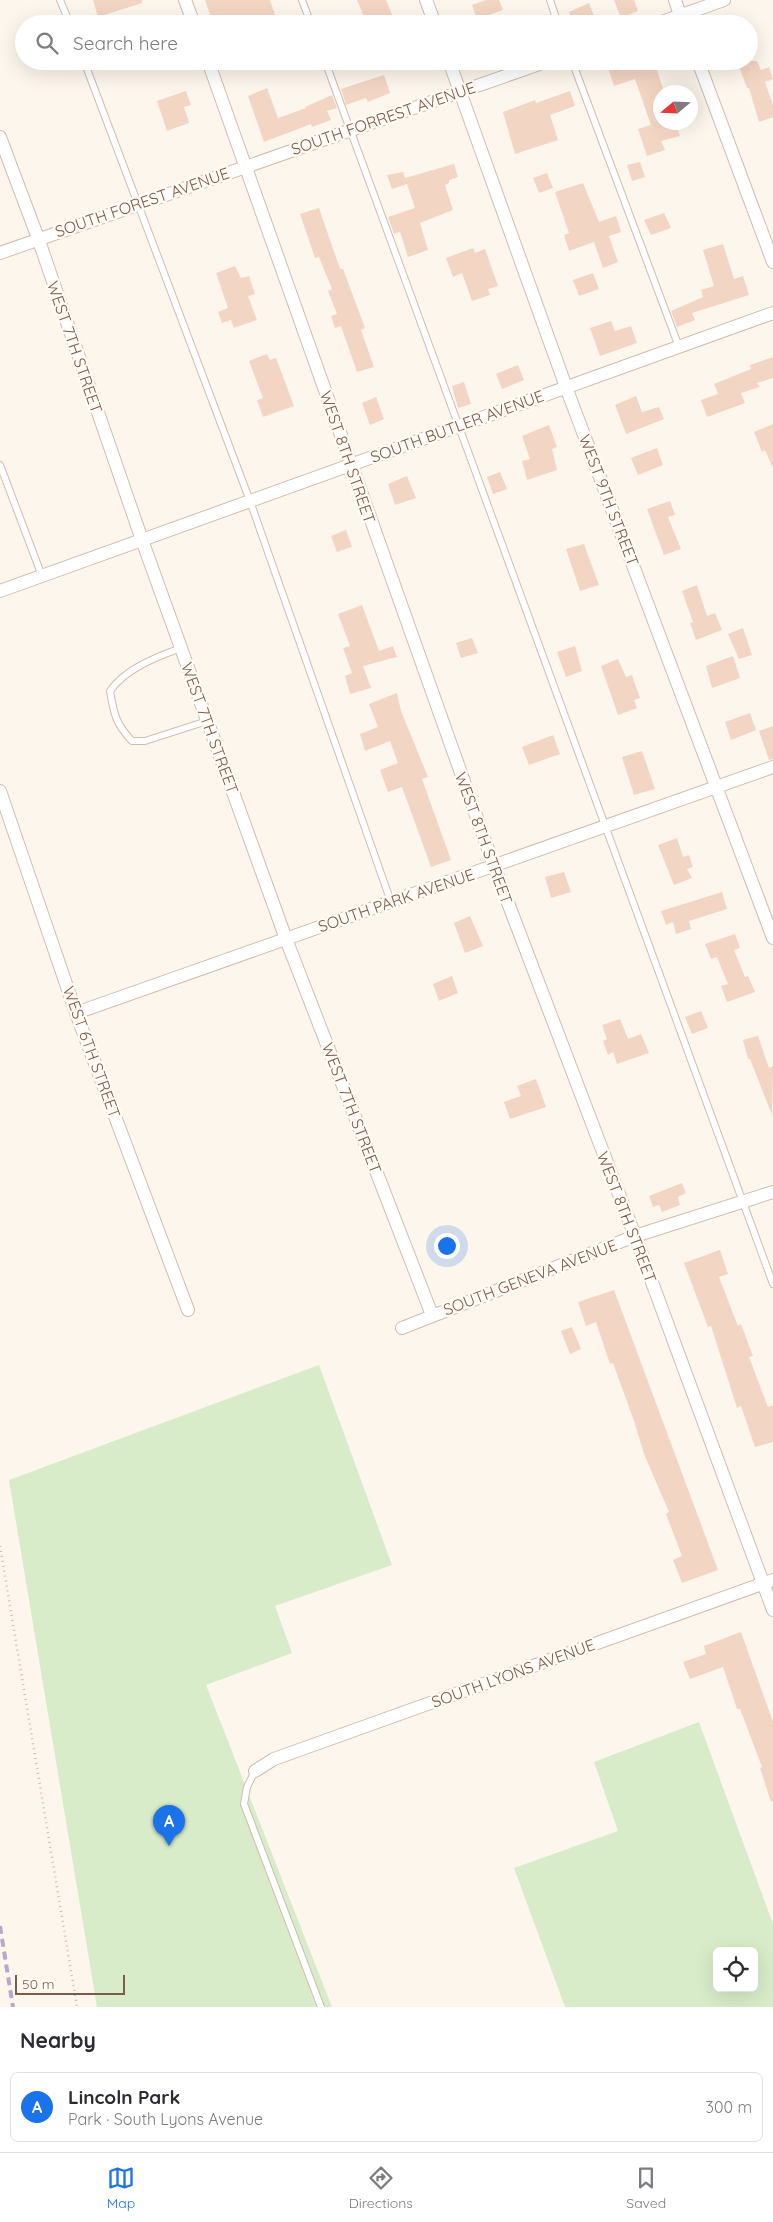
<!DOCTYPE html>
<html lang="en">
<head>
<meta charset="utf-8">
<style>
	:root { --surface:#fff; --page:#f2f2f3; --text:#2b2b33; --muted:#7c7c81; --line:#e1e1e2; --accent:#1a73e8 }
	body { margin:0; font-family:Quicksand,sans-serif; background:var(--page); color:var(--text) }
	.controls { position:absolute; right:15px; bottom:15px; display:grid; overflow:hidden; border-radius:8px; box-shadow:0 5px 20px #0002 }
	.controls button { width:45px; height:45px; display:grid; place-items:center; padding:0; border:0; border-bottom:1px solid var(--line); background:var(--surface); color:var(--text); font:25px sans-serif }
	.compass { position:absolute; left:653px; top:85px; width:45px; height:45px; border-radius:50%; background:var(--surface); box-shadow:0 5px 20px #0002; rotate:251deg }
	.scale { position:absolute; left:15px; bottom:12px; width:110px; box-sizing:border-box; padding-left:5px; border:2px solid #7a5c4d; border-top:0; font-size:14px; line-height:18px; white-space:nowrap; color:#7a5c4d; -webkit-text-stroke:4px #fffaf3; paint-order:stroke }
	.you { position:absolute; left:446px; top:1245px; width:18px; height:18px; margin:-12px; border:4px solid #fff; border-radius:50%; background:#1a73e8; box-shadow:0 0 0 8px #1a73e833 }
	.badge { display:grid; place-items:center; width:32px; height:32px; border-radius:50%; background:var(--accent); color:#fff; font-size:16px; font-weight:700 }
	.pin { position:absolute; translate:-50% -41px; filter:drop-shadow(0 1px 2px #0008) }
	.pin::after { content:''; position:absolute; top:26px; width:18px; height:15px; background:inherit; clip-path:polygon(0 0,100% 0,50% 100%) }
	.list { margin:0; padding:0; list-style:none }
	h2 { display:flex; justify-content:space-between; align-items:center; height:65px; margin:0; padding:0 20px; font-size:21px }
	h2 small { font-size:16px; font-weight:400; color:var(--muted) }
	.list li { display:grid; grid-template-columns:32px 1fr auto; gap:15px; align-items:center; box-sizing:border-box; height:70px; margin:0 10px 10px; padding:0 10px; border:1px solid var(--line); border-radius:8px }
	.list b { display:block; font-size:19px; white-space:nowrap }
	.list p { margin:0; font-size:16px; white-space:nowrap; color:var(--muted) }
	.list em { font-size:16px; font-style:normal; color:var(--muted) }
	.icon { flex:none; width:28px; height:28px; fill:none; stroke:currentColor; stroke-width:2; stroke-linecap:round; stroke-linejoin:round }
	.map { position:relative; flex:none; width:773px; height:2007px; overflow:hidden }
	.search { position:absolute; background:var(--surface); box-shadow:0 5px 20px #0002; left:15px; right:15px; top:15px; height:55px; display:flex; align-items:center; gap:12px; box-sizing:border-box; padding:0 18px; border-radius:28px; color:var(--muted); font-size:19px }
	.sheet { height:145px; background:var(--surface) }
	nav { display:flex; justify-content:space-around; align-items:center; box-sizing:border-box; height:70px; border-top:1px solid var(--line); background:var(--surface); font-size:14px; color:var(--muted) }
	nav a { display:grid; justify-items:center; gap:2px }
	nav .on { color:var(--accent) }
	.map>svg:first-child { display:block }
</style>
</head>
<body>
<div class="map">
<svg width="773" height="2007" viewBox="0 0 773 2007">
	<rect width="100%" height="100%" fill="#fdf6ec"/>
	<g fill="#d8ecc9" fill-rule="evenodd">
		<polygon points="319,1365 392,1565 275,1606 292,1653 206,1685 332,2007 97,2007 9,1480"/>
		<path d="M699,1722L773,1924V2007H565L514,1868L618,1831L594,1762ZM717,1951H754V1988H717Z"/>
	</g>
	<g fill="#f3d5c3">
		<polygon points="93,0 142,0 142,3 98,17"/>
		<polygon points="205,0 270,0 278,24 219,24 218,18 212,20"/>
		<polygon points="357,0 386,0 396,24 367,24"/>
		<polygon points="486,0 499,0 503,10 477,19 472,5"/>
		<polygon points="614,0 634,0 638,11 621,18"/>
		<polygon points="589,3 597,24 573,24 569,12"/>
		<polygon points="628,61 654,61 664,92 660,92 660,122 675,122 680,136 661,141 665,150 647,156 638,129 651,125 635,79 614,86 608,68"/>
		<polygon points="737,61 757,61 761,70 769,67 773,79 765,82 773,105 773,117 759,122 749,88 747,88"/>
		<polygon points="384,75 390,93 368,102 366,98 346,105 341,89"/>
		<polygon points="267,88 278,118 306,108 305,107 332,95 337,108 327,111 331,120 312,127 311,124 264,142 248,96"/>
		<polygon points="186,91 191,105 184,107 189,123 167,131 157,101"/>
		<polygon points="570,91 575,106 550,115 558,140 515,154 503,112 535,100 536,103"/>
		<polygon points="640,162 645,177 632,181 627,165"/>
		<polygon points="454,164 458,177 449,180 449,183 445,185 453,210 420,223 428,250 408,257 400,232 394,234 388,217 415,208 407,184 392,189 387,175 403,172 405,178"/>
		<polygon points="547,173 553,188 539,193 533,178"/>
		<polygon points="583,183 599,222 616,216 621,232 609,236 618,262 603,268 594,242 569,251 564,235 569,233 555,192"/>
		<polygon points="319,208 340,269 343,269 365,328 361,330 374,367 357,372 341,326 335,328 331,316 337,314 328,291 332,289 319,257 315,258 300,214"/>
		<polygon points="664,213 671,228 651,235 644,220"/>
		<polygon points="723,244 734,279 743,276 749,295 692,313 695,320 677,327 671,311 703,297 701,290 714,286 703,250"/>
		<polygon points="473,248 475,253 485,249 498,286 488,289 490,295 472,301 462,273 453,277 446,258"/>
		<polygon points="235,266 241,278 249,276 255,294 248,296 257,320 234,328 231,320 222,323 218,312 228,308 216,273"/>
		<polygon points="593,273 599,289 579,296 573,280"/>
		<polygon points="611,321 615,331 631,326 637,343 600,356 590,328"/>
		<polygon points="267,354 270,360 276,358 294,406 263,417 257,400 263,398 249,361"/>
		<polygon points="773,357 773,378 757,383 760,387 741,393 745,403 707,417 701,400 718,394 714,384 751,369 750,365"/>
		<polygon points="518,365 524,380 502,389 496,374"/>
		<polygon points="464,382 471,404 458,408 452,386"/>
		<polygon points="636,396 642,412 659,407 664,419 626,434 615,405"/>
		<polygon points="376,397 384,419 370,425 362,403"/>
		<polygon points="773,424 773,468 765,450 762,452 754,432"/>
		<polygon points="549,425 557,447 552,449 557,470 527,480 522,461 530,459 522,436"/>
		<polygon points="657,448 663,465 638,475 631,458"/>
		<polygon points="500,472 507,489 493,494 487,477"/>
		<polygon points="407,476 416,498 395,505 388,484"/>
		<polygon points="670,501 675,515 668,517 681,549 664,555 647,509"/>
		<polygon points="346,530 352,547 337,552 331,536"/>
		<polygon points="584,544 599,585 580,591 566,549"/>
		<polygon points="697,585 707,616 715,613 722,630 696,640 690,623 693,622 682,591"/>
		<polygon points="362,605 379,651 393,646 397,657 363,666 371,688 350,694 345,676 352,673 343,648 350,646 338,614"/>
		<polygon points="743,628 752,655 739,659 728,634"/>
		<polygon points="472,638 478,653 461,658 456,643"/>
		<polygon points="575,646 582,671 566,677 557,652"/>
		<polygon points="733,656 740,678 712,688 706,666"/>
		<polygon points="618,659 626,677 632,675 640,698 634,700 637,708 618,715 601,666"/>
		<polygon points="397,693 401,711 428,777 422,779 451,860 431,867 402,787 388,792 380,770 398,763 390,741 365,751 360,734 378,727 369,704"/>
		<polygon points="750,713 756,730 731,740 725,722"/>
		<polygon points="773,726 773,759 769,760 759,731"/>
		<polygon points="553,735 560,754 529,765 522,747"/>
		<polygon points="642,751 655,789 634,795 622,757"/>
		<polygon points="677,838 683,857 689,855 693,867 687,869 692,878 674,885 658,845"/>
		<polygon points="564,872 571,892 551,898 545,877"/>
		<polygon points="722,892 727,909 689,921 691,929 676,934 673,922 666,925 661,911"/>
		<polygon points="470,916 483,946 465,953 454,923"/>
		<polygon points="735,934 740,948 734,950 745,977 748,976 755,992 727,1002 721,986 728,984 717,957 711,959 705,944"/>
		<polygon points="452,976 458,993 439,1001 433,984"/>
		<polygon points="701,1011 708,1028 692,1034 685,1017"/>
		<polygon points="620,1019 628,1039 641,1034 649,1053 617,1064 613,1052 608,1055 603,1041 607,1039 602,1025"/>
		<polygon points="758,1036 769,1068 773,1066 772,1115 750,1059 748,1059 743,1040"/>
		<polygon points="536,1079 546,1107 510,1119 504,1102 521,1096 517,1086"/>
		<polygon points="682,1183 686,1193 678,1197 680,1205 662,1212 659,1205 653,1207 649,1196"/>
		<polygon points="720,1250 728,1274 719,1277 738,1326 741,1324 753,1356 749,1357 768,1407 773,1405 773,1442 755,1447 741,1406 737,1408 711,1326 708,1327 684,1263"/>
		<polygon points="614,1290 718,1570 682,1583 673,1560 682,1556 666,1514 669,1512 644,1454 634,1421 613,1363 610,1364 596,1322 586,1326 578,1302"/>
		<polygon points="572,1327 581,1349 570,1354 561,1331"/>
		<polygon points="741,1632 773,1722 773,1801 771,1802 760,1768 762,1767 740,1709 737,1709 723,1667 690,1679 683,1662 706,1654 704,1646"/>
	</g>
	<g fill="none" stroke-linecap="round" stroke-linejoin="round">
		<g stroke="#d1beb0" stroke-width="8">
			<g id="lane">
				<polyline points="60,0 70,24"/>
				<polyline points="302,0 311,24"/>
				<polyline points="550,0 558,24"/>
				<polyline points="84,61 250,501 391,902"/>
				<polyline points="325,61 773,1284"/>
				<polyline points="572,61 679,347"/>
				<polyline points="0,465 42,576"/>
				<path d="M181,648C156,657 125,669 110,691C114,715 116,724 132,741H145L207,721"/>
				<polyline points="255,1771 247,1787 244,1804 321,2007"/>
			</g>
		</g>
		<g stroke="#d1beb0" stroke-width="14">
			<g id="street">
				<polyline points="185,0 194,24"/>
				<polyline points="426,0 435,24"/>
				<polyline points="675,0 683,24"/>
				<polyline points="656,24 724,0"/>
				<polyline points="208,61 494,866 635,1236 773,1610"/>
				<polyline points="449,61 566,387 773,938"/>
				<polyline points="698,61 773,262"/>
				<polyline points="0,137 38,238 142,540 286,939 432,1315"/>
				<polyline points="0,253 548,61"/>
				<polyline points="0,591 773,313"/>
				<polyline points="0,791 76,1013 188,1310"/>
				<polyline points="76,1013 773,767"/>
				<polyline points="402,1328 635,1236 773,1192"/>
				<polyline points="255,1771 274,1759 773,1580"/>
			</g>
		</g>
		<polyline stroke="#d9b8a5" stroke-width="2.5" stroke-dasharray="1 4" stroke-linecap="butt" points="0,1546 77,2007"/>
		<use href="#lane" stroke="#fff" stroke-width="6"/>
		<use href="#street" stroke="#fff" stroke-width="12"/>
		<polyline stroke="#b9a8c9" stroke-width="4" stroke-dasharray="8 5" stroke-linecap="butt" points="0,1926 13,2007"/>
	</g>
	<g text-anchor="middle" stroke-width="5" stroke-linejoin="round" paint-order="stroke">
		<g font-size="16" fill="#7a5c4d" stroke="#fffaf3">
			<text transform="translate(383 118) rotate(-19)" y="6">SOUTH FORREST AVENUE</text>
			<text transform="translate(142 202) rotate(-19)" y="6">SOUTH FOREST AVENUE</text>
			<text transform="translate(75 347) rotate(71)" y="6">WEST 7TH STREET</text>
			<text transform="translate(457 426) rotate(-20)" y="6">SOUTH BUTLER AVENUE</text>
			<text transform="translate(348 457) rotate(71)" y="6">WEST 8TH STREET</text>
			<text transform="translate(609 500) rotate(69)" y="6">WEST 9TH STREET</text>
			<text transform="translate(210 728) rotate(70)" y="6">WEST 7TH STREET</text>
			<text transform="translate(484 838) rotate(70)" y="6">WEST 8TH STREET</text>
			<text transform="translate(396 900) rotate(-19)" y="6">SOUTH PARK AVENUE</text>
			<text transform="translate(92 1052) rotate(70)" y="6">WEST 6TH STREET</text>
			<text transform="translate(352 1108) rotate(69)" y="6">WEST 7TH STREET</text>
			<text transform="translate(627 1217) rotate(69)" y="6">WEST 8TH STREET</text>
			<text transform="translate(530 1277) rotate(-21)" y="6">SOUTH GENEVA AVENUE</text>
			<text transform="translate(513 1673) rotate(-20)" y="6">SOUTH LYONS AVENUE</text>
		</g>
	</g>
</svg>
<div class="controls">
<button><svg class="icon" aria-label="locate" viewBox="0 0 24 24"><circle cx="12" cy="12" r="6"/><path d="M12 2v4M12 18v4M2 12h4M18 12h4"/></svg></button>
</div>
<svg class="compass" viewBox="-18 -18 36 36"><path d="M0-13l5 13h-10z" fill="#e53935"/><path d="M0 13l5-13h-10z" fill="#7c7c81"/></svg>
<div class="scale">50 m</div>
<div class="you"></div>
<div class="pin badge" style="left:169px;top:1846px">A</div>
<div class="search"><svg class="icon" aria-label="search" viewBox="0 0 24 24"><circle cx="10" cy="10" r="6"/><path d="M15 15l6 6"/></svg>Search here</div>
</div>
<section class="sheet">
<h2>Nearby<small></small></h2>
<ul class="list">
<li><span class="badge">A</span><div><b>Lincoln Park</b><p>Park · South Lyons Avenue</p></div><em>300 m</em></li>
</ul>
</section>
<nav>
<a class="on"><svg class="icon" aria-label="map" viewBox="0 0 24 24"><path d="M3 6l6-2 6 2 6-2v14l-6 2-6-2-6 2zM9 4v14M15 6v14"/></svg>Map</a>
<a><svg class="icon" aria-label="directions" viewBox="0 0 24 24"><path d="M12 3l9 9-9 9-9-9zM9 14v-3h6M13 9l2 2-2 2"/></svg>Directions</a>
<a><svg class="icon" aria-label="saved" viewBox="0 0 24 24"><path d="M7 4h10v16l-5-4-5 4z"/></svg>Saved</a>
</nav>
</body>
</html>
